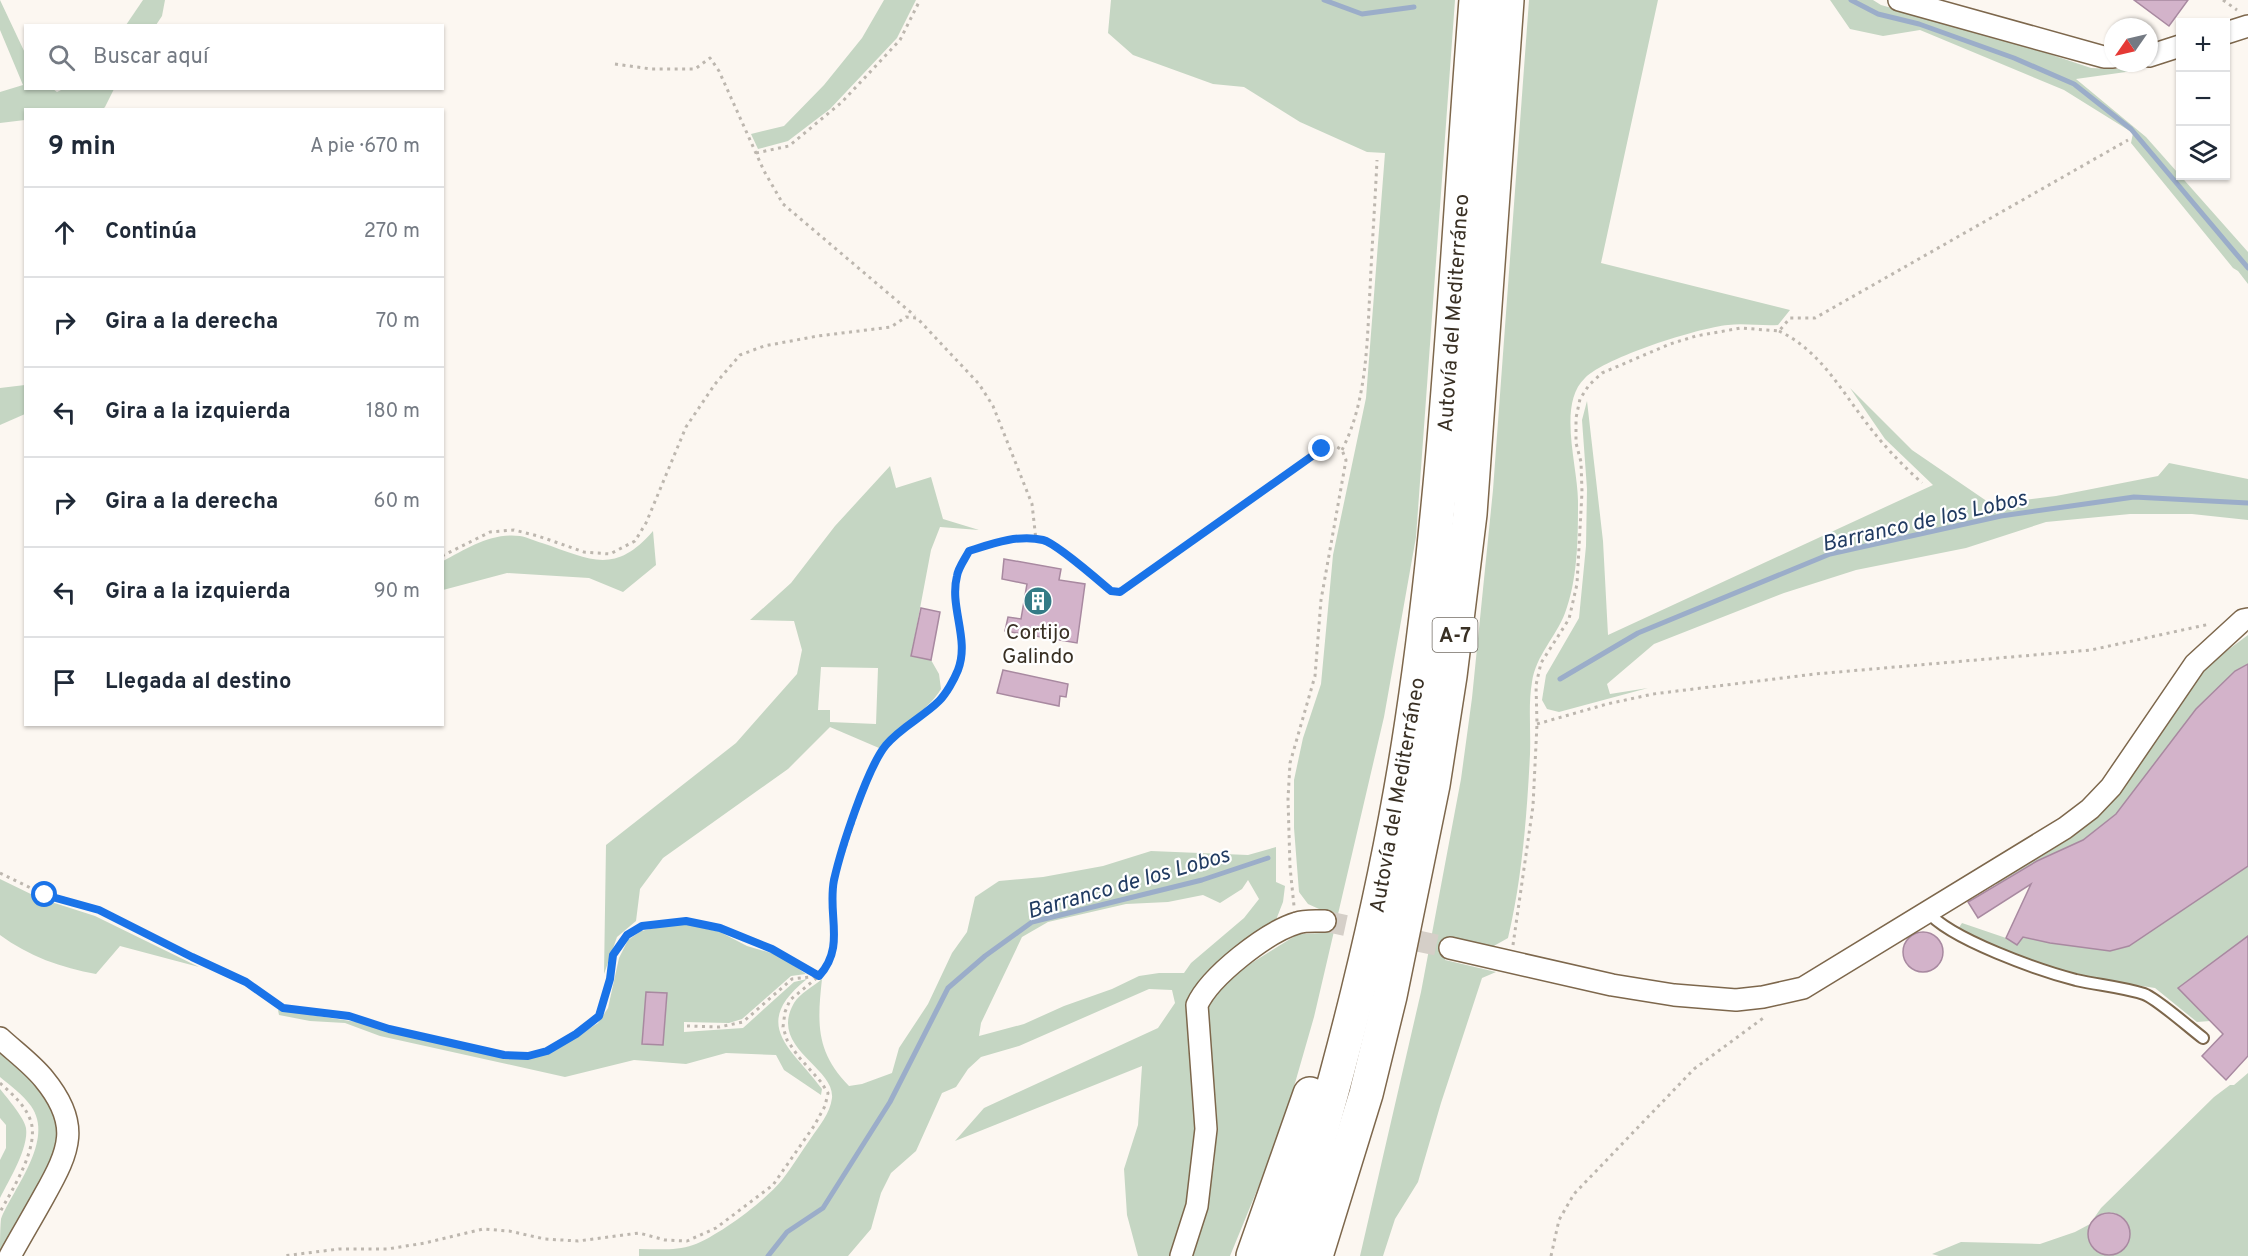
<!DOCTYPE html>
<html lang="es">
<head>
<meta charset="utf-8">
<style>
	:root { --surface:#fff; --page:#f6f6f7; --text:#1f2937; --muted:#747a83; --line:#e0e1e3 }
	body { margin:0; font-family:Overpass,sans-serif; background:var(--page); color:var(--text) }
	.controls { position:absolute; right:18px; top:18px; display:grid; overflow:hidden; border-radius:0px; box-shadow:0 2px 4px #0004 }
	.controls button { width:54px; height:54px; display:grid; place-items:center; padding:0; border:0; border-bottom:2px solid var(--line); background:var(--surface); color:var(--text); font:30px sans-serif }
	.compass { position:absolute; left:2104px; top:18px; width:54px; height:54px; border-radius:50%; background:var(--surface); box-shadow:0 2px 4px #0004; rotate:236deg }
	.stop { position:absolute; width:18px; height:18px; margin:-14px; border:4px solid #1a73e8; border-radius:50%; background:#fff }
	.stop.end { background:#1a73e8; border-color:#fff; box-shadow:0 2px 6px #0008 }
	.list { margin:0; padding:0; list-style:none }
	h2 { display:flex; justify-content:space-between; align-items:center; height:78px; margin:0; padding:0 24px; font-size:26px }
	h2 small { font-size:20px; font-weight:400; color:var(--muted) }
	.list li { display:grid; grid-template-columns:39px 1fr auto; gap:18px; align-items:center; box-sizing:border-box; height:90px; padding:0 24px; border-top:2px solid var(--line) }
	.list b { display:block; font-size:22px; white-space:nowrap }
	.list em { font-size:20px; font-style:normal; color:var(--muted) }
	.icon { flex:none; width:33px; height:33px; fill:none; stroke:currentColor; stroke-width:2; stroke-linecap:round; stroke-linejoin:round }
	.map { position:relative; flex:none; width:2248px; height:1256px; overflow:hidden }
	.search { position:absolute; background:var(--surface); box-shadow:0 2px 4px #0004; left:24px; top:24px; width:420px; height:66px; display:flex; align-items:center; gap:15px; box-sizing:border-box; padding:0 21px; border-radius:0px; color:var(--muted); font-size:22px }
	.panel { position:absolute; background:var(--surface); box-shadow:0 2px 4px #0004; left:24px; top:108px; width:420px; height:618px; border-radius:0px }
	.map>svg:first-child { display:block }
</style>
</head>
<body>
<div class="map">
<svg width="2248" height="1256" viewBox="0 0 2248 1256">
	<rect width="100%" height="100%" fill="#fcf7f1"/>
	<g fill="#c5d6c3" fill-rule="evenodd">
		<polygon points="0,0 25,53 26,88 53,89 57,92 63,89 114,89 105,107 102,110 26,110 25,120 0,123 0,92 23,85 0,30"/>
		<polygon points="143,0 165,0 162,16 156,25 126,25"/>
		<polygon points="884,0 916,0 897,38 830,109 788,141 758,149 751,134 784,126 824,85 862,38"/>
		<polygon points="1111,0 1455,0 1416,537 1384,717 1314,1017 1291,1097 1269,1161 1230,1256 1192,1256 1203,1218 1214,1165 1217,1118 1205,1013 1209,995 1234,974 1298,934 1322,933 1328,913 1308,904 1299,892 1294,828 1294,780 1303,738 1321,684 1333,555 1366,398 1385,153 1367,152 1300,122 1244,87 1213,84 1133,55 1108,33"/>
		<path d="M1529,0H1658L1601,263L1790,310L1778,325C1761,326 1744,323 1728,325C1698,328 1606,357 1585,378C1557,404 1578,466 1578,501C1578,536 1578,579 1565,613C1556,637 1536,655 1532,682C1528,705 1531,730 1530,754C1527,815 1522,879 1508,938L1492,947L1447,939L1445,960L1496,972L1482,978L1441,1103L1418,1182L1395,1219L1383,1256H1360L1421,992L1461,779L1472,698L1493,490Z"/>
		<polygon points="1830,0 1873,0 1881,5 2019,44 2091,68 2140,70 2076,79 2146,137 2248,252 2248,284 2238,271 2233,268 2131,143 2133,133 2064,90 1920,30 1883,36 1850,29"/>
		<polygon points="25,385 25,414 0,425 0,388"/>
		<polygon points="1850,388 1912,450 1991,504 2056,496 2158,476 2169,463 2248,479 2248,520 2192,514 2130,514 2046,522 1966,548 1856,570 1784,593 1654,644 1607,684 1610,694 1648,688 1559,712 1547,709 1542,700 1546,675 1579,618 1586,546 1587,489 1582,420 1587,401 1603,541 1608,635 1933,485 1885,439"/>
		<path d="M890,466L896,488L931,477L943,519L979,530L940,527L931,550L911,656L931,660L939,674L941,689C926,714 897,725 879,748L830,727L788,769L663,858L640,889L636,921L617,937L604,974L606,845L736,743L797,674L802,650L794,621L750,620L791,583L835,526ZM821,667L878,668L876,724L830,722V710H818Z"/>
		<path d="M653,531L656,565L623,592L589,578L507,573L443,590V561C466,549 491,532 520,536C527,537 535,541 542,543C590,559 614,576 653,531Z"/>
		<polygon points="2248,635 2248,664 2235,671 2196,710 2116,814 2083,840 2037,861 1998,884 1992,882 2086,823 2201,670"/>
		<path d="M1276,847V882L1285,886L1283,902L1276,920L1188,1008V1036L1196,1127L1189,1194L1172,1256H1138L1127,1215L1124,1169L1138,1125L1142,1066L955,1141L984,1108L1158,1028L1175,1003L1172,990L1149,989L1019,1046L981,1057L968,1069L956,1087L942,1093L916,1151L891,1173L881,1193L871,1229L848,1256H639V1249C657,1249 676,1251 693,1245C718,1236 765,1201 782,1180C792,1167 801,1152 811,1138C819,1126 830,1114 832,1098C835,1067 768,1048 794,1003C799,994 814,986 822,979C817,1024 816,1052 849,1086L862,1084L892,1073L899,1048L928,1004L952,953L967,932L975,897L999,881L1043,877L1103,866L1151,851L1248,855ZM1248,880L1259,899L1244,918L1191,963L1184,973H1159L1139,976L1112,989L1064,1006L1024,1024L979,1036L981,1023L1022,937L1048,922L1126,904L1168,902L1203,895L1220,903L1242,889Z"/>
		<polygon points="2248,866 2248,936 2178,988 2210,1021 2197,1022 2155,988 2084,977 2025,960 1958,929 1962,923 2006,938 2017,945 2023,937 2050,943 2110,951 2129,946"/>
		<path d="M0,879L39,898L95,916L199,967L120,946L96,974C62,968 28,956 0,935Z"/>
		<path d="M686,924L720,932L747,946L778,955L806,974L791,976L742,1019L729,1023L684,1022V1032L743,1028L794,982L807,979C749,1025 792,1048 822,1089L821,1095L784,1070L776,1055L726,1053L686,1064L634,1060L565,1077L380,1036L345,1023L310,1021L279,1015L278,1010L357,1022L386,1031L507,1059L538,1057L552,1052L598,1023L608,1008L619,958L628,940L641,931L655,928ZM646,992L667,994L663,1045L642,1043Z"/>
		<path d="M0,1050L44,1093L60,1128L57,1153L0,1256C0,1245 0,1229 1,1219C14,1187 55,1140 31,1106C23,1095 11,1086 0,1077Z"/>
		<path d="M2248,1073V1256H1939L1932,1254L1961,1242L2040,1244L2075,1232L2090,1224C2083,1243 2097,1256 2117,1253C2145,1236 2122,1199 2094,1218L2101,1208L2214,1097L2230,1085H2234Z"/>
		<path d="M0,1089C7,1098 24,1117 26,1128C29,1148 9,1180 0,1198V1160L6,1148V1125L0,1118Z"/>
	</g>
	<g fill="none" stroke-linecap="round" stroke-linejoin="round">
		<g stroke="#9badc9" stroke-width="5">
			<polyline points="1324,0 1362,14 1414,7"/>
			<polyline points="1851,0 1878,14 1919,24 2014,58 2074,84 2131,129 2248,268"/>
			<polyline points="1560,679 1638,633 1830,554 2001,516 2134,497 2248,503"/>
			<polyline points="768,1256 787,1232 823,1208 890,1102 948,988 985,956 1032,922 1202,880 1268,858"/>
		</g>
	</g>
	<g fill="#d3b3ca" stroke="#a889a0" stroke-width="1.5">
		<polygon points="2134,0 2188,0 2169,26"/>
		<polygon points="1004,559 1061,569 1059,580 1085,584 1077,643 1005,631 1008,617 1021,619 1027,584 1002,579"/>
		<polygon points="921,608 940,612 931,660 911,656"/>
		<polygon points="2248,664 2248,866 2129,946 2110,951 2050,943 2023,937 2017,945 2006,938 2031,884 1978,918 1968,902 2037,861 2083,840 2116,814 2196,709 2235,671"/>
		<polygon points="1003,670 1068,684 1066,697 1060,696 1059,706 997,693"/>
		<circle cx="1923" cy="952" r="20"/>
		<polygon points="2248,936 2248,1056 2226,1080 2202,1056 2223,1034 2178,988"/>
		<polygon points="646,992 667,993 663,1045 642,1044"/>
		<circle cx="2109" cy="1234" r="21"/>
	</g>
	<g fill="none" stroke-linecap="round" stroke-linejoin="round">
		<polyline stroke="#d5cfc8" stroke-width="21" stroke-dasharray="21 10" stroke-linecap="butt" points="1325,921 1450,948"/>
		<g stroke="#7d674c" stroke-width="14">
			<path id="service" d="M1927,911C1949,939 2041,971 2076,980C2098,985 2122,987 2144,994C2156,998 2191,1029 2203,1038"/>
		</g>
		<g stroke="#7d674c" stroke-width="24">
			<g id="minor">
				<polyline points="1899,0 2104,57 2113,57"/>
				<polyline points="2226,33 2248,26"/>
				<polyline points="2149,56 2180,46"/>
				<polyline points="1450,948 1612,985 1674,995 1736,1000 1763,997 1803,988 2065,828 2090,809 2111,787 2195,664 2243,620 2248,619"/>
				<path d="M0,1038C14,1051 32,1064 44,1079C81,1124 70,1150 44,1196C33,1216 21,1236 10,1256"/>
				<path d="M1181,1256L1197,1206L1206,1129L1197,1005C1210,976 1267,932 1297,923C1305,920 1316,921 1325,921"/>
			</g>
		</g>
		<g stroke="#7d674c" stroke-width="36">
			<g id="motorway">
				<polyline points="1253,1256 1310,1094"/>
				<path d="M1284,1256C1338,1081 1385,902 1412,721C1448,482 1457,240 1476,0"/>
				<polyline points="1316,1256 1366,1094 1390,996 1433,785 1450,676 1470,514 1507,0"/>
			</g>
		</g>
		<g stroke="#bdb7af" stroke-width="3" stroke-dasharray="3 4.5" stroke-linecap="butt">
			<polyline points="2223,0 2237,10"/>
			<polyline points="615,64 651,69 695,69 710,58 719,71 764,171 783,204 915,316"/>
			<polyline points="756,153 789,146 842,102 900,40 920,0"/>
			<path d="M1779,331C1819,350 1839,387 1865,421C1882,444 1901,464 1922,483"/>
			<path d="M1342,450C1367,401 1367,343 1370,289C1372,246 1375,203 1377,160"/>
			<polyline points="442,556 490,532 514,530 538,536 584,552 610,554 635,541 646,523 686,427 715,384 740,355 764,346 818,336 891,327 906,317 917,318 979,384 993,406 1032,504 1036,540"/>
			<polyline points="1537,724 1607,704 1653,694 1815,674 2091,650 2210,624"/>
			<polyline points="0,873 45,895 99,910 192,957 246,982 283,1008 306,1013 349,1016 389,1029 504,1055 528,1056 547,1051 589,1025 599,1016 610,979 613,955 627,935 642,926 686,921 720,928 772,949 819,976 790,1000 785,1012 783,1027 787,1040 798,1056 821,1082 828,1093 825,1106 814,1126 773,1185 716,1228 687,1241 665,1240 639,1233 578,1241 545,1239 509,1231 483,1229 425,1243 387,1249 339,1249 283,1256"/>
			<polyline points="1513,945 1533,806 1537,724 1536,685 1541,663 1569,619 1577,584 1582,492 1581,462 1576,443 1576,418 1580,399 1589,385 1602,373 1670,344 1696,336 1741,328 1779,331 1790,318 1815,318 2128,140"/>
			<path d="M687,1026L719,1027L743,1022L792,979L819,976L827,968L833,956L834,942L832,907L834,881L859,806L878,756L888,742L940,700L958,670L963,646L956,606L957,575L969,551C992,544 1018,534 1043,540C1056,543 1098,580 1111,591L1120,592L1322,449L1334,445L1342,450L1346,460L1321,600L1315,676L1290,763L1288,799L1290,867L1294,906"/>
			<path d="M0,1083C12,1094 24,1104 30,1119C41,1145 12,1190 0,1212"/>
			<polyline points="1551,1256 1559,1220 1574,1194 1694,1069 1766,1016"/>
		</g>
		<use href="#service" stroke="#fff" stroke-width="10"/>
		<use href="#minor" stroke="#fff" stroke-width="21"/>
		<use href="#motorway" stroke="#fff" stroke-width="33"/>
	</g>
	<g fill="none" stroke-linecap="round" stroke-linejoin="round">
		<path stroke="#1a73e8" stroke-width="8" d="M45,895L99,910L192,957L246,982L283,1008L349,1016L389,1029L504,1055L528,1056L547,1051L576,1034L599,1016L610,979L613,955L627,935L642,926L686,921L720,928L772,949L819,976C846,947 827,915 834,880C841,849 867,768 886,745C901,727 923,717 939,701C946,694 954,680 958,670C970,639 949,607 957,576C958,568 965,559 969,551C991,544 1018,534 1043,540C1056,543 1098,580 1111,591L1120,592L1322,449"/>
	</g>
	<defs>
		<g id="building-disc" transform="scale(1.5)"><circle r="9.5" fill="#347b86" stroke="#fff"/><path d="M-4-6H4V6H1V3H-1V6H-4ZM-2.5-4.3h1.7v1.8h-1.7ZM.8-4.3h1.7v1.8H.8ZM-2.5-1h1.7V.8h-1.7ZM.8-1h1.7V.8H.8Z" fill="#fff"/></g>
	</defs>
	<g fill-rule="evenodd">
		<use href="#building-disc" x="1038" y="601"/>
	</g>
	<g text-anchor="middle" stroke-width="4.5" stroke-linejoin="round" paint-order="stroke">
		<rect fill="#fff" stroke="#746e66" stroke-width="1.5" x="1432.5" y="618" width="45" height="34" rx="4.5"/>
		<g font-size="20" font-weight="bold" fill="#393024">
			<text x="1455" y="642">A-7</text>
		</g>
		<g font-size="21" fill="#393024" stroke="#fff">
			<text transform="translate(1453 313) rotate(-86)" y="7">Autovía del Mediterráneo</text>
			<text transform="translate(1397 795) rotate(-80)" y="7">Autovía del Mediterráneo</text>
		</g>
		<g font-size="21" fill="#393024" stroke="#fff">
			<text x="1038" y="639">Cortijo<tspan x="1038" dy="24">Galindo</tspan></text>
		</g>
		<g font-size="22" font-style="italic" fill="#213b62" stroke="#fff">
			<text transform="translate(1924 520) rotate(-13)" y="8">Barranco de los Lobos</text>
			<text transform="translate(1128 882) rotate(-16)" y="8">Barranco de los Lobos</text>
		</g>
	</g>
</svg>
<div class="controls">
<button>+</button>
<button>−</button>
<button><svg class="icon" aria-label="layers" viewBox="0 0 24 24"><path d="M12 4l9 5-9 5-9-5zM3 14l9 5 9-5"/></svg></button>
</div>
<svg class="compass" viewBox="-18 -18 36 36"><path d="M0-13l5 13h-10z" fill="#e53935"/><path d="M0 13l5-13h-10z" fill="#747a83"/></svg>
<div class="stop" style="left:45px;top:895px"></div>
<div class="stop end" style="left:1322px;top:449px"></div>
<div class="search"><svg class="icon" aria-label="search" viewBox="0 0 24 24"><circle cx="10" cy="10" r="6"/><path d="M15 15l6 6"/></svg>Buscar aquí</div>
<section class="panel">
<h2>9 min<small>A pie · 670 m</small></h2>
<ul class="list">
<li><svg class="icon" aria-label="ahead" viewBox="0 0 24 24"><path d="M12 20V5M6 11l6-6 6 6"/></svg><div><b>Continúa</b></div><em>270 m</em></li>
<li><svg class="icon" aria-label="right" viewBox="0 0 24 24"><path d="M7 20v-9h11M14 6l5 5-5 5"/></svg><div><b>Gira a la derecha</b></div><em>70 m</em></li>
<li><svg class="icon" aria-label="left" viewBox="0 0 24 24"><path d="M17 20v-9H6M10 6l-5 5 5 5"/></svg><div><b>Gira a la izquierda</b></div><em>180 m</em></li>
<li><svg class="icon" aria-label="right" viewBox="0 0 24 24"><path d="M7 20v-9h11M14 6l5 5-5 5"/></svg><div><b>Gira a la derecha</b></div><em>60 m</em></li>
<li><svg class="icon" aria-label="left" viewBox="0 0 24 24"><path d="M17 20v-9H6M10 6l-5 5 5 5"/></svg><div><b>Gira a la izquierda</b></div><em>90 m</em></li>
<li><svg class="icon" aria-label="arrive" viewBox="0 0 24 24"><path d="M6 21V4h12l-3 4 3 4H6"/></svg><div><b>Llegada al destino</b></div></li>
</ul>
</section>
</div>
</body>
</html>
